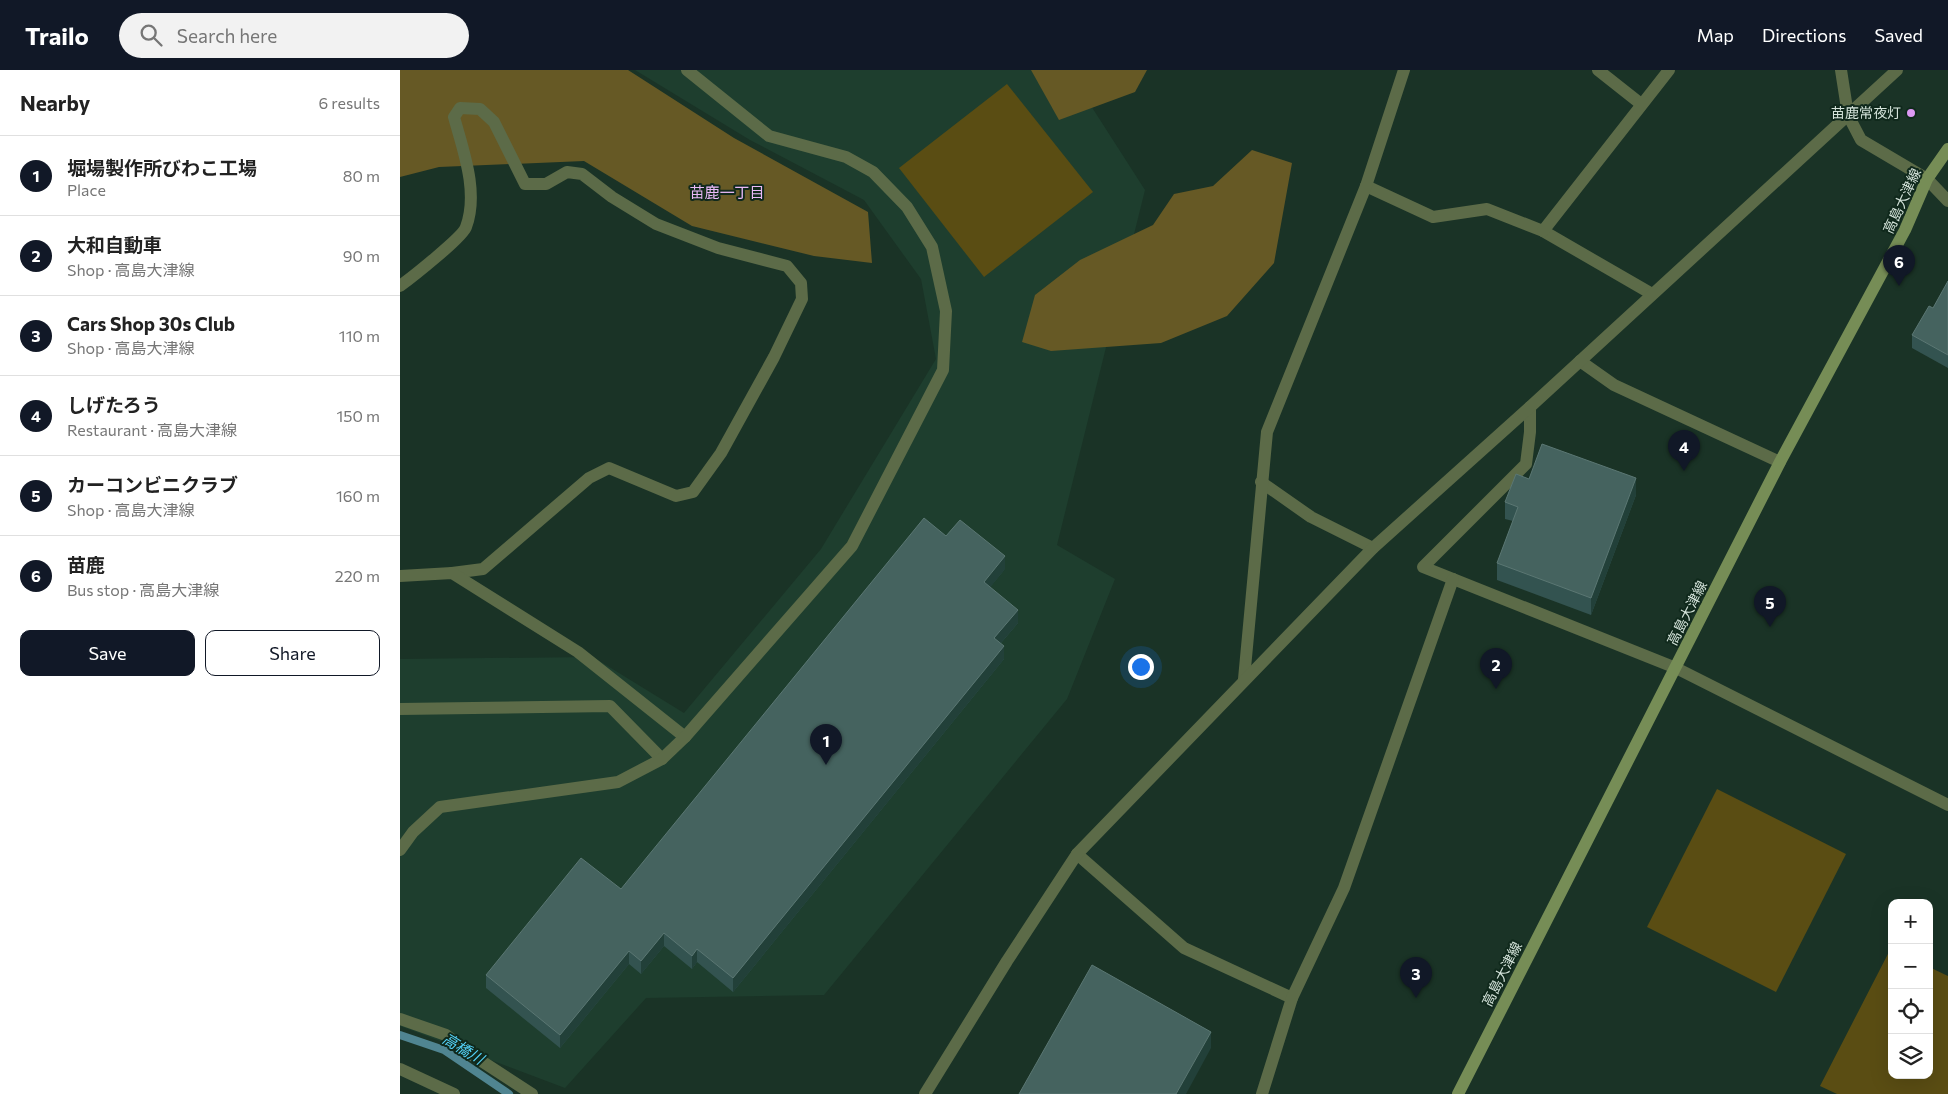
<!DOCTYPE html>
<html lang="en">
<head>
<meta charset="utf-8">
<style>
	:root { --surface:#fff; --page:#f2f2f2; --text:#222; --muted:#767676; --line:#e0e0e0; --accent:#111827 }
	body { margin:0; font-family:Commissioner,"Noto Sans JP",sans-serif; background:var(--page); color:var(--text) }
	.controls { position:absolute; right:15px; bottom:15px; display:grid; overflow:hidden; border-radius:10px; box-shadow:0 5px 20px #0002 }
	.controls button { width:45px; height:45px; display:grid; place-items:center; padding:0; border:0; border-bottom:1px solid var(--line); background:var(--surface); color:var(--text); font:25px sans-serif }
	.you { position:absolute; left:740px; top:596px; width:18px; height:18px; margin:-12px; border:4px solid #fff; border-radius:50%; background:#1a73e8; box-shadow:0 0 0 8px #1a73e833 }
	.badge { display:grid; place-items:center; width:32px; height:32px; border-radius:50%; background:var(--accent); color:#fff; font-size:16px; font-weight:700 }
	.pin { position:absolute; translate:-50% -41px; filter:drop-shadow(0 1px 2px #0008) }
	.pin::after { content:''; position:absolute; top:26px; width:18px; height:15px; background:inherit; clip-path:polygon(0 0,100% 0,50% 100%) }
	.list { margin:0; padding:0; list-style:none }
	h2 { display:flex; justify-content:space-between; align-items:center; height:65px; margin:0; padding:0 20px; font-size:21px }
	h2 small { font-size:16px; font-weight:400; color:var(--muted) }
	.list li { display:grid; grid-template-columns:32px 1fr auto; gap:15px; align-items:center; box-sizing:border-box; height:80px; padding:0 20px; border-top:1px solid var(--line) }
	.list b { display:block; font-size:19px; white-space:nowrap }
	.list p { margin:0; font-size:16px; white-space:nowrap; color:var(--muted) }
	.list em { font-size:16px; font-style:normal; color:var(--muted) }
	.actions { display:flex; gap:10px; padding:15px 20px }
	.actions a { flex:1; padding:11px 0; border:1px solid var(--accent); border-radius:10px; text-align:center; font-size:18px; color:var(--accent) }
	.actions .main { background:var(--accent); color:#fff }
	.icon { flex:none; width:28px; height:28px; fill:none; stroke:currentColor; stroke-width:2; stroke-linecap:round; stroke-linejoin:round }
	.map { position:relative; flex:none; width:1548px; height:1024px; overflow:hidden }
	header { display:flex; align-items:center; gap:30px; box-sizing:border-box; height:70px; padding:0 25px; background:var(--accent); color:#fff }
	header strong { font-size:24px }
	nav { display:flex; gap:28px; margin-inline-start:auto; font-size:18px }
	.search { width:350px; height:45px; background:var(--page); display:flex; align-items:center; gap:12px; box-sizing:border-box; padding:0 18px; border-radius:28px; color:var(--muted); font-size:19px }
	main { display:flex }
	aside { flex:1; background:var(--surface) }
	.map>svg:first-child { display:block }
</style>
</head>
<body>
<header>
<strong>Trailo</strong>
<div class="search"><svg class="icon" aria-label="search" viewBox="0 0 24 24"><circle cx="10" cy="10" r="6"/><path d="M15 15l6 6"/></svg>Search here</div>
<nav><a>Map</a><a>Directions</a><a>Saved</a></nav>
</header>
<main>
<aside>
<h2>Nearby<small>6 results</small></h2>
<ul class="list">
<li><span class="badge">1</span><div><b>堀場製作所びわこ工場</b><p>Place</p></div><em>80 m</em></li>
<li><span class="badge">2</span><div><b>大和自動車</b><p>Shop · 高島大津線</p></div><em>90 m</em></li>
<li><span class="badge">3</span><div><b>Cars Shop 30s Club</b><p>Shop · 高島大津線</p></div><em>110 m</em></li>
<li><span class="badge">4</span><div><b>しげたろう</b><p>Restaurant · 高島大津線</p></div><em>150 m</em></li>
<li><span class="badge">5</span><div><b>カーコンビニクラブ</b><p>Shop · 高島大津線</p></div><em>160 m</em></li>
<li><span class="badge">6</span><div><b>苗鹿</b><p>Bus stop · 高島大津線</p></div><em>220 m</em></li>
</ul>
<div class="actions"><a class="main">Save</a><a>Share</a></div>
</aside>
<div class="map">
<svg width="1548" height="1024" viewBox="0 0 1548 1024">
	<rect width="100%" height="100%" fill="#1a3326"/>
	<polygon fill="#1e3e2e" points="235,0 668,0 745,120 657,475 715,509 667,629 424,925 246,928 165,1018 0,956 0,589 193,587 284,643 421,479 536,289 521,209 464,130 350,70"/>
	<g fill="#5a4d13">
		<polygon points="607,14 693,122 584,207 499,98"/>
		<polygon points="1317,719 1446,784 1376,922 1247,857"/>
		<polygon points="1491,878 1492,1005 1529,1005 1529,897 1548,906 1548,1024 1437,1024 1420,1016"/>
	</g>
	<g fill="#665925">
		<polygon points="0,0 228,0 334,68 468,142 472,193 414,186 292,156 184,91 39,97 0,107"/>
		<polygon points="631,0 747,0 735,22 659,50"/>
		<polygon points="852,80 892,93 874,193 827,246 761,273 651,281 622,272 635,225 680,190 753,155 774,124 813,116"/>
	</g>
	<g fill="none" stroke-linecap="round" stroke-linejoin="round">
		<polyline stroke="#508591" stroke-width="8" points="0,965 44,980 109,1024"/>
		<g stroke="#5c6b48" stroke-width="12">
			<path d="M0,216C11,208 63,167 66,157C79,122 63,80 54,47L60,38L80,39L94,52L125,114H146L167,102L182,104L212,127L256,154L318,178L387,196L401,213L402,229L374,287L321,383L293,422L276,426L209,398L189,408L83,499L52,503"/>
			<polyline points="0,506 52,503 178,582 285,667"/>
			<polyline points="0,639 210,636 262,689"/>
		</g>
		<g stroke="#5c6b48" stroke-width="12">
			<polyline points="1198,0 1241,34"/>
			<polyline points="1441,0 1448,45 1461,70 1527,109 1548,131"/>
			<polyline points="1448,45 1497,0"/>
			<polyline points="966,116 1033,147 1087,139 1143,161 1252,224"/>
			<polyline points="1143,161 1269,0"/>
			<polyline points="1180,291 1214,315 1380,392"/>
			<polyline points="1130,337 1130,362 1126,394 1023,497 1276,598 1548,735"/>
			<polyline points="861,412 911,447 973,478"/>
			<polyline points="844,609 867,362 966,116 1004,0"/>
			<polyline points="0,780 13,762 40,737 218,712 262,689 285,667 452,476 543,300 546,241 532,177 507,137 473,102 446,87 369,66 287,0"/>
			<polyline points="677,784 784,878 892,928"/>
			<polyline points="0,949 46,965 66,981 132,1024"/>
			<polyline points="862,1024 892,928 944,818 1053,509"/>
		</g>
		<g stroke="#5c6b48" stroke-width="12">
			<polyline points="0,999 54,1024"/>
			<polyline points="525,1024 607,891 677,784 973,478 1130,337 1448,45"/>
		</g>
		<polyline stroke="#768d56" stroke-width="12" points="1058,1024 1380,392 1505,160 1527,109 1548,79"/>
	</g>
	<g fill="#335350">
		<polygon points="1548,211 1548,298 1512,278 1512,265 1533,238"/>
		<polygon points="1236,425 1191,545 1097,510 1097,493 1113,451 1105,449 1105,432"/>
		<polygon points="605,499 590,517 618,553 601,573 604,589 333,922 297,892 292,899 264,876 241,904 229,894 160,978 86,918 86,905 221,819"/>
	</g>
	<g fill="#224039">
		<polygon points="1236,408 1236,425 1191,545 1191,528"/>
		<polygon points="605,486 605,499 584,525 584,512"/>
		<polygon points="618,540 618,553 594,581 594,568"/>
		<polygon points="604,576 604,589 333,922 333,908"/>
		<polygon points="264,863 264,876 241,904 241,891"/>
		<polygon points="297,879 297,892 292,899 292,886"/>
		<polygon points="229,881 229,894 160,978 160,965"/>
		<polygon points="811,962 811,978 786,1024 776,1024"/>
	</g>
	<g fill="#45635f" stroke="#5b7773">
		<polygon points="1548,211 1548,285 1512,265 1529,236 1533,238"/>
		<polygon points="1142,374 1236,408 1191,528 1097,493 1118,437 1105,432 1116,404 1129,409"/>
		<polygon points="524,448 546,466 560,450 605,486 584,512 618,540 594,568 604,576 333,908 297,879 292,886 264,863 241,891 229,881 160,965 86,905 181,788 221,819"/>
		<polygon points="692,895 811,962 776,1024 619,1024"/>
	</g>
	<circle fill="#dd99f3" stroke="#10291c" stroke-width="2" cx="1511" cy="43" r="5"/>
	<g text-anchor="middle" stroke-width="4" stroke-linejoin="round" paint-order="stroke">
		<g font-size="14" fill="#d5e4db" stroke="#10291c" text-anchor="end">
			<text x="1501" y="48">苗鹿常夜灯</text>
		</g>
		<g font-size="14" fill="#d5e4db" stroke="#10291c">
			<text transform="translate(1502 131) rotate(-65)" y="5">高島大津線</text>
			<text transform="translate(1287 543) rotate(-63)" y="5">高島大津線</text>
			<text transform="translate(1102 904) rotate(-63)" y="5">高島大津線</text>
		</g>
		<g font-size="15" fill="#eabaf9" stroke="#10291c">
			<text x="327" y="128">苗鹿一丁目</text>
		</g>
		<g font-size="15" font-style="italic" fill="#53d0f7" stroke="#10291c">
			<text transform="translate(63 979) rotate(31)" y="5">高橋川</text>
		</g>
	</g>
</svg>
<div class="controls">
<button>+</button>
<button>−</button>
<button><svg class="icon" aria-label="locate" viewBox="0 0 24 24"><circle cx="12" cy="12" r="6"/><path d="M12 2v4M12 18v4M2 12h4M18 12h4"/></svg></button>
<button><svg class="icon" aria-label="layers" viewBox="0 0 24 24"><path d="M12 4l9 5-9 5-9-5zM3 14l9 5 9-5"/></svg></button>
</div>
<div class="you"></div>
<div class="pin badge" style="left:426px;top:695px">1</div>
<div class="pin badge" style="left:1096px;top:619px">2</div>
<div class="pin badge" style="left:1016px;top:928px">3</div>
<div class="pin badge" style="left:1284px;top:401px">4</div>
<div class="pin badge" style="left:1370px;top:557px">5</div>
<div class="pin badge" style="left:1499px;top:216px">6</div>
</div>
</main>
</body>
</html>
